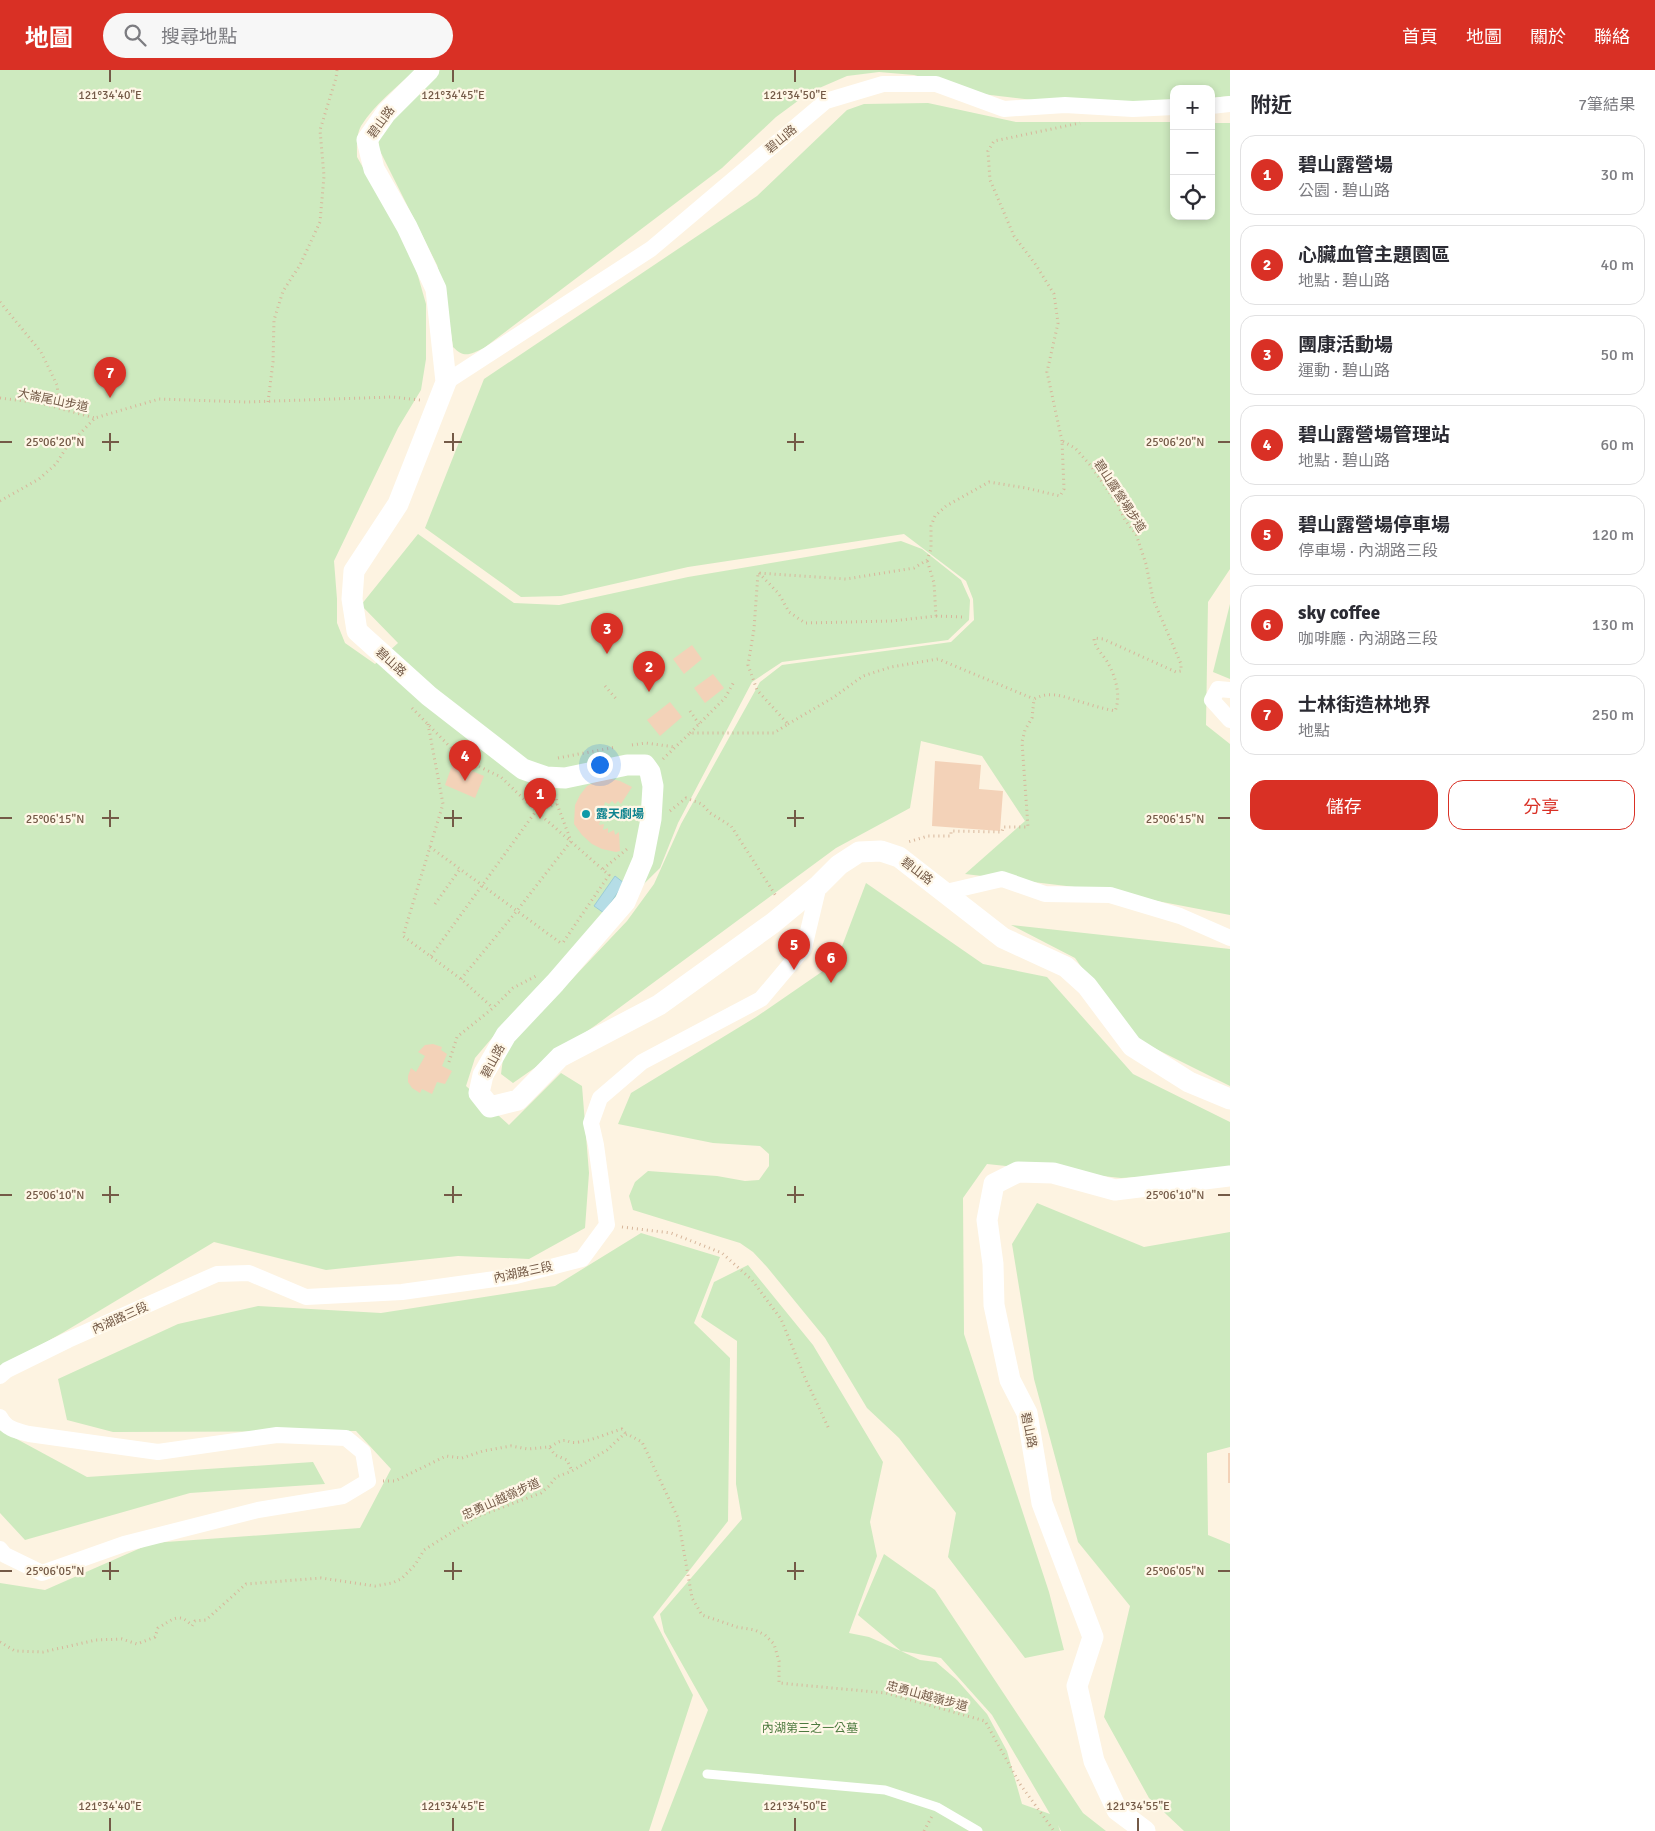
<!DOCTYPE html>
<html lang="zh-TW">
<head>
<meta charset="utf-8">
<style>
	:root { --surface:#fff; --page:#f7f7f7; --text:#2b2b33; --muted:#7c7c81; --line:#e1e1e2; --accent:#d93025 }
	body { margin:0; font-family:Signika,"Noto Sans TC",sans-serif; background:var(--page); color:var(--text) }
	.controls { position:absolute; right:15px; top:15px; display:grid; overflow:hidden; border-radius:10px; box-shadow:0 2px 8px #0003 }
	.controls button { width:45px; height:45px; display:grid; place-items:center; padding:0; border:0; border-bottom:1px solid var(--line); background:var(--surface); color:var(--text); font:25px sans-serif }
	.you { position:absolute; left:599px; top:694px; width:18px; height:18px; margin:-12px; border:4px solid #fff; border-radius:50%; background:#1a73e8; box-shadow:0 0 0 8px #1a73e833 }
	.badge { display:grid; place-items:center; width:32px; height:32px; border-radius:50%; background:var(--accent); color:#fff; font-size:16px; font-weight:700 }
	.pin { position:absolute; translate:-50% -41px; filter:drop-shadow(0 1px 2px #0008) }
	.pin::after { content:''; position:absolute; top:26px; width:18px; height:15px; background:inherit; clip-path:polygon(0 0,100% 0,50% 100%) }
	.list { margin:0; padding:0; list-style:none }
	h2 { display:flex; justify-content:space-between; align-items:center; height:65px; margin:0; padding:0 20px; font-size:21px }
	h2 small { font-size:16px; font-weight:400; color:var(--muted) }
	.list li { display:grid; grid-template-columns:32px 1fr auto; gap:15px; align-items:center; box-sizing:border-box; height:80px; margin:0 10px 10px; padding:0 10px; border:1px solid var(--line); border-radius:15px }
	.list b { display:block; font-size:19px; white-space:nowrap }
	.list p { margin:0; font-size:16px; white-space:nowrap; color:var(--muted) }
	.list em { font-size:16px; font-style:normal; color:var(--muted) }
	.actions { display:flex; gap:10px; padding:15px 20px }
	.actions a { flex:1; padding:11px 0; border:1px solid var(--accent); border-radius:15px; text-align:center; font-size:18px; color:var(--accent) }
	.actions .main { background:var(--accent); color:#fff }
	.icon { flex:none; width:28px; height:28px; fill:none; stroke:currentColor; stroke-width:2; stroke-linecap:round; stroke-linejoin:round }
	.map { position:relative; flex:none; width:1230px; height:1761px; overflow:hidden }
	header { display:flex; align-items:center; gap:30px; box-sizing:border-box; height:70px; padding:0 25px; background:var(--accent); color:#fff }
	header strong { font-size:24px }
	nav { display:flex; gap:28px; margin-inline-start:auto; font-size:18px }
	.search { width:350px; height:45px; background:var(--page); display:flex; align-items:center; gap:12px; box-sizing:border-box; padding:0 18px; border-radius:28px; color:var(--muted); font-size:19px }
	main { display:flex }
	aside { flex:1; background:var(--surface) }
	.map>svg:first-child { display:block }
</style>
</head>
<body>
<header>
<strong>地圖</strong>
<div class="search"><svg class="icon" aria-label="search" viewBox="0 0 24 24"><circle cx="10" cy="10" r="6"/><path d="M15 15l6 6"/></svg>搜尋地點</div>
<nav><a>首頁</a><a>地圖</a><a>關於</a><a>聯絡</a></nav>
</header>
<main>
<div class="map">
<svg width="1230" height="1761" viewBox="0 0 1230 1761">
	<rect width="100%" height="100%" fill="#fdf3e1"/>
	<g fill="#ceeabf" fill-rule="evenodd">
		<path d="M0,0H415C397,17 374,35 361,56C356,65 357,78 357,87L394,152L416,199L426,234V289L421,320L398,358L334,491L337,529V553L345,573L375,594L398,573L361,535L418,464L514,533L559,535L688,507L901,471L922,479L961,510L970,530L969,550L948,570L782,592L752,612L678,753L660,798L514,942L475,988L466,1016L509,1055L561,1003L582,1016L589,1103L585,1158L529,1189L458,1186L326,1200L214,1172L64,1262L0,1298Z"/>
		<path d="M438,0H1230V26L1211,28V19H1174V30L1151,32L1033,30L982,24L914,5L879,2L847,6L810,22L776,47L722,98L484,278C470,284 465,289 453,277L445,222L437,195L379,79L378,64Z"/>
		<polygon points="928,33 1016,52 1174,52 1174,146 1211,146 1211,53 1230,53 1230,499 1208,532 1206,655 1230,674 1230,845 1100,820 965,804 1025,751 982,686 921,671 910,738 836,778 596,955 513,1013 501,1004 504,981 627,851 654,814 681,754 760,612 782,595 951,572 974,550 973,529 966,511 904,464 688,497 561,526 521,527 425,458 484,309 757,126 847,40 864,34"/>
		<polygon points="1230,534 1230,609 1213,602"/>
		<polygon points="866,813 983,894 1047,907 1133,1004 1230,1052 1230,1102 1121,1108 987,1094 963,1128 964,1264 1049,1522 1064,1580 1025,1588 948,1487 956,1443 899,1368 867,1338 825,1268 767,1197 753,1182 740,1173 633,1140 629,1126 635,1112 648,1101 717,1106 745,1111 759,1110 769,1096 769,1084 760,1076 713,1073 618,1054 631,1023 756,947 836,892"/>
		<polygon points="1011,855 1230,879 1230,1016 1130,966 1075,888"/>
		<polygon points="1037,1133 1144,1177 1230,1162 1230,1377 1207,1383 1208,1465 1230,1474 1230,1761 1184,1761 1149,1728 1104,1647 1130,1536 1078,1472 1034,1309 1012,1174"/>
		<polygon points="641,1163 720,1187 694,1253 730,1288 728,1451 653,1547 693,1625 649,1761 0,1761 0,1513 45,1520 152,1473 360,1458 391,1399 356,1361 113,1362 67,1350 58,1309 178,1254 258,1236 381,1243 555,1216"/>
		<path d="M748,1195L813,1275L883,1392L870,1452L877,1486L849,1563L869,1567L901,1581L858,1545L884,1484L935,1520L1083,1743L1106,1761H1061L1058,1755L1060,1761H661L708,1640L664,1562L660,1544L742,1449L736,1414L737,1271L701,1247L714,1212ZM901,1581L941,1588L992,1645L1050,1744L1022,1734L1007,1681L987,1644L957,1610L936,1592L920,1590Z"/>
		<polygon points="0,1360 87,1407 313,1392 325,1414 190,1423 25,1470 0,1443"/>
	</g>
	<polygon fill="#b5dde6" stroke="#9bccd8" points="615,806 624,813 604,843 594,836"/>
	<g fill="#f3d2b8">
		<polygon points="692,575 702,589 684,604 673,589"/>
		<polygon points="713,604 724,618 705,633 694,618"/>
		<polygon points="670,632 682,647 660,666 647,650"/>
		<polygon points="935,691 981,695 979,719 1003,721 1000,761 932,756"/>
		<polygon points="453,693 484,706 475,728 445,715"/>
		<polygon points="608,708 620,711 632,717 621,734 618,731 615,734 612,731 609,734 605,732 604,736 599,736 600,740 595,741 599,745 595,748 600,751 599,755 604,754 603,760 608,758 608,763 614,760 615,765 619,762 620,781 616,782 602,779 592,774 582,765 574,754 575,735 580,725 587,716 593,713"/>
		<polygon points="433,974 442,977 441,980 447,984 442,996 452,1001 445,1014 437,1012 432,1024 422,1019 420,1023 412,1018 408,1012 408,1006 411,998 416,1002 425,986 418,982 425,975"/>
		<rect x="1228" y="1383" width="2" height="30"/>
	</g>
	<g fill="none" stroke-linecap="round" stroke-linejoin="round">
		<g stroke="#d7b69b" stroke-width="3" stroke-dasharray="1 4" stroke-linecap="butt">
			<polyline points="0,232 41,282 57,315 60,338"/>
			<polyline points="0,328 40,333 95,348"/>
			<polyline points="268,332 273,292 274,250 283,221 300,195 320,152 324,106 320,60 336,8 337,0"/>
			<polyline points="1062,371 1047,302 1058,253 1054,224 1036,195 1014,166 990,110 988,81 994,71 1080,53"/>
			<polyline points="0,431 39,409 56,394 66,378 95,348 159,329 246,332 392,327 420,330"/>
			<polyline points="759,503 779,524 789,542 805,553 892,551 936,546 934,513 927,490"/>
			<polyline points="936,546 964,547"/>
			<polyline points="605,616 618,631"/>
			<polyline points="412,638 461,688 501,707 536,741 609,805 562,874"/>
			<polyline points="690,641 699,654"/>
			<polyline points="428,654 443,734 403,866 461,909 493,938"/>
			<polyline points="788,654 834,627 863,606 891,597 938,589 1034,629"/>
			<polyline points="690,663 725,628 735,610"/>
			<polyline points="632,675 646,673 675,677"/>
			<polyline points="558,688 616,677"/>
			<path d="M663,689L690,663H774L788,654L757,620L748,595L754,559L758,503L846,509L914,498L927,490L931,479V456L935,446L946,436L989,412L1026,418L1060,426L1064,419L1062,371L1075,378L1091,396L1118,435L1125,450L1136,464L1146,494L1153,529L1181,594V601L1176,602L1103,569L1094,568C1094,578 1105,586 1109,595C1116,608 1121,627 1115,641C1106,639 1097,637 1088,634C1069,629 1052,619 1034,629L1032,648L1025,660L1022,672L1028,757H1003L1002,762L951,761V766H928L908,772"/>
			<polyline points="670,741 686,728 702,734 710,743 731,756 776,826"/>
			<polyline points="430,777 562,874"/>
			<polyline points="603,799 627,779"/>
			<polyline points="435,834 460,799"/>
			<polyline points="431,886 536,741 557,734 556,725"/>
			<polyline points="461,909 516,842 571,771 557,734"/>
			<polyline points="449,992 457,967 493,938 513,918 536,906"/>
			<polyline points="622,1157 671,1163 722,1183 752,1210 781,1249 805,1308 829,1359"/>
			<path d="M550,1377C569,1364 565,1375 579,1372C594,1370 608,1363 622,1359L626,1364"/>
			<polyline points="383,1411 395,1411 446,1386 462,1388 483,1381 511,1376 528,1379 549,1377 555,1385 567,1390 572,1401"/>
			<path d="M0,1572L15,1581L43,1582L96,1570L122,1569L137,1574L155,1567L158,1558C172,1550 179,1541 192,1556L195,1551L206,1550L246,1514L321,1508L375,1516L392,1513L401,1509L415,1495L424,1480L476,1447L541,1423L549,1416L556,1407L572,1401L607,1380L622,1366L627,1364L642,1372L678,1448L692,1528L702,1545L737,1557L755,1560L765,1565L774,1574L779,1591V1613L886,1623L985,1651L1020,1714L1054,1761"/>
			<polyline points="924,1761 932,1746"/>
		</g>
		<polyline stroke="#fff" stroke-width="9" points="707,1704 885,1720 937,1737 978,1761"/>
		<g stroke="#fff" stroke-width="16">
			<polyline points="1211,36 1230,34"/>
			<polyline points="446,312 651,179 826,31 883,14 936,14 1004,39 1065,35 1133,39 1174,37"/>
			<polyline points="1230,620 1218,619 1212,630 1230,650"/>
			<polyline points="946,822 1002,809 1045,824 1110,825 1180,846 1230,868"/>
			<polyline points="0,1306 7,1300 68,1270 217,1204 249,1203 306,1227 402,1222 516,1206 582,1189 607,1155 596,1075 591,1053 600,1028 642,992 761,929 804,878 819,815"/>
			<path d="M0,1347C6,1359 17,1361 29,1364L158,1382L277,1365L346,1368L363,1382L368,1411L343,1426L258,1440L124,1474L42,1503L5,1485L0,1479"/>
		</g>
		<g stroke="#fff" stroke-width="21">
			<polyline points="429,0 386,43 367,70 374,99 407,157 436,219 446,312 398,434 354,501 352,529 357,561 429,626 523,699 546,707 565,708 627,695 645,695 650,702 653,716 651,749 643,790 625,832 555,913 506,965 483,1005 479,1023 490,1037 518,1030 560,987 659,935 773,853 819,815 839,795 859,782 881,781 899,787 1003,868 1066,897 1087,916 1132,976 1189,1012 1230,1029"/>
			<polyline points="1145,1761 1117,1740 1094,1691 1077,1616 1093,1567 1042,1433 1027,1343 1010,1310 994,1235 993,1194 987,1150 994,1114 1018,1102 1053,1103 1115,1120 1230,1106"/>
		</g>
	</g>
	<path fill="none" stroke="#745a47" stroke-width="2" d="M110,0V12M453,0V12M795,0V12M110,363V381M453,363V381M795,363V381M0,372H12M102,372H119M444,372H462M787,372H804M1218,372H1230M110,740V757M453,740V757M795,740V757M0,748H12M102,748H119M444,748H462M787,748H804M1218,748H1230M110,1116V1133M453,1116V1133M795,1116V1133M0,1125H12M102,1125H119M444,1125H462M787,1125H804M1218,1125H1230M110,1492V1510M453,1492V1510M795,1492V1510M0,1501H12M102,1501H119M444,1501H462M787,1501H804M1218,1501H1230M110,1748V1761M453,1748V1761M795,1748V1761M1138,1748V1761"/>
	<circle fill="#0f9aa8" stroke="#fff7e7" stroke-width="2" cx="586" cy="744" r="5"/>
	<g text-anchor="middle" stroke-width="4.5" stroke-linejoin="round" paint-order="stroke">
		<g font-size="12" fill="#745a47" stroke="#fff7e7">
			<text transform="translate(381 52) rotate(-54)" y="4">碧山路</text>
			<text transform="translate(781 69) rotate(-40)" y="4">碧山路</text>
			<text transform="translate(53 330) rotate(12)" y="4">大崙尾山步道</text>
			<text transform="translate(1120 426) rotate(57)" y="4">碧山露營場步道</text>
			<text transform="translate(391 592) rotate(42)" y="4">碧山路</text>
			<text transform="translate(917 801) rotate(37)" y="4">碧山路</text>
			<text transform="translate(493 991) rotate(-62)" y="4">碧山路</text>
			<text transform="translate(523 1202) rotate(-12)" y="4">內湖路三段</text>
			<text transform="translate(120 1248) rotate(-24)" y="4">內湖路三段</text>
			<text transform="translate(1029 1360) rotate(78)" y="4">碧山路</text>
			<text transform="translate(501 1429) rotate(-24)" y="4">忠勇山越嶺步道</text>
			<text transform="translate(927 1626) rotate(15)" y="4">忠勇山越嶺步道</text>
		</g>
		<g font-size="12" font-weight="bold" fill="#0d838f" stroke="#fff7e7" text-anchor="start">
			<text x="596" y="748">露天劇場</text>
		</g>
		<g font-size="12" fill="#4d7a3f" stroke="#fff7e7">
			<text x="810" y="1662">內湖第三之一公墓</text>
		</g>
	</g>
	<g font-size="12" text-anchor="middle" fill="#745a47" stroke="#fff7e7" stroke-width="4.5" stroke-linejoin="round" paint-order="stroke">
		<text x="110" y="29">121°34'40"E</text>
		<text x="453" y="29">121°34'45"E</text>
		<text x="795" y="29">121°34'50"E</text>
		<text x="55" y="376">25°06'20"N</text>
		<text x="1175" y="376">25°06'20"N</text>
		<text x="55" y="753">25°06'15"N</text>
		<text x="1175" y="753">25°06'15"N</text>
		<text x="55" y="1129">25°06'10"N</text>
		<text x="1175" y="1129">25°06'10"N</text>
		<text x="55" y="1505">25°06'05"N</text>
		<text x="1175" y="1505">25°06'05"N</text>
		<text x="110" y="1740">121°34'40"E</text>
		<text x="453" y="1740">121°34'45"E</text>
		<text x="795" y="1740">121°34'50"E</text>
		<text x="1138" y="1740">121°34'55"E</text>
	</g>
</svg>
<div class="controls">
<button>+</button>
<button>−</button>
<button><svg class="icon" aria-label="locate" viewBox="0 0 24 24"><circle cx="12" cy="12" r="6"/><path d="M12 2v4M12 18v4M2 12h4M18 12h4"/></svg></button>
</div>
<div class="you"></div>
<div class="pin badge" style="left:540px;top:749px">1</div>
<div class="pin badge" style="left:649px;top:622px">2</div>
<div class="pin badge" style="left:607px;top:584px">3</div>
<div class="pin badge" style="left:465px;top:711px">4</div>
<div class="pin badge" style="left:794px;top:900px">5</div>
<div class="pin badge" style="left:831px;top:913px">6</div>
<div class="pin badge" style="left:110px;top:328px">7</div>
</div>
<aside>
<h2>附近<small>7筆結果</small></h2>
<ul class="list">
<li><span class="badge">1</span><div><b>碧山露營場</b><p>公園 · 碧山路</p></div><em>30 m</em></li>
<li><span class="badge">2</span><div><b>心臟血管主題園區</b><p>地點 · 碧山路</p></div><em>40 m</em></li>
<li><span class="badge">3</span><div><b>團康活動場</b><p>運動 · 碧山路</p></div><em>50 m</em></li>
<li><span class="badge">4</span><div><b>碧山露營場管理站</b><p>地點 · 碧山路</p></div><em>60 m</em></li>
<li><span class="badge">5</span><div><b>碧山露營場停車場</b><p>停車場 · 內湖路三段</p></div><em>120 m</em></li>
<li><span class="badge">6</span><div><b>sky coffee</b><p>咖啡廳 · 內湖路三段</p></div><em>130 m</em></li>
<li><span class="badge">7</span><div><b>士林街造林地界</b><p>地點</p></div><em>250 m</em></li>
</ul>
<div class="actions"><a class="main">儲存</a><a>分享</a></div>
</aside>
</main>
</body>
</html>
